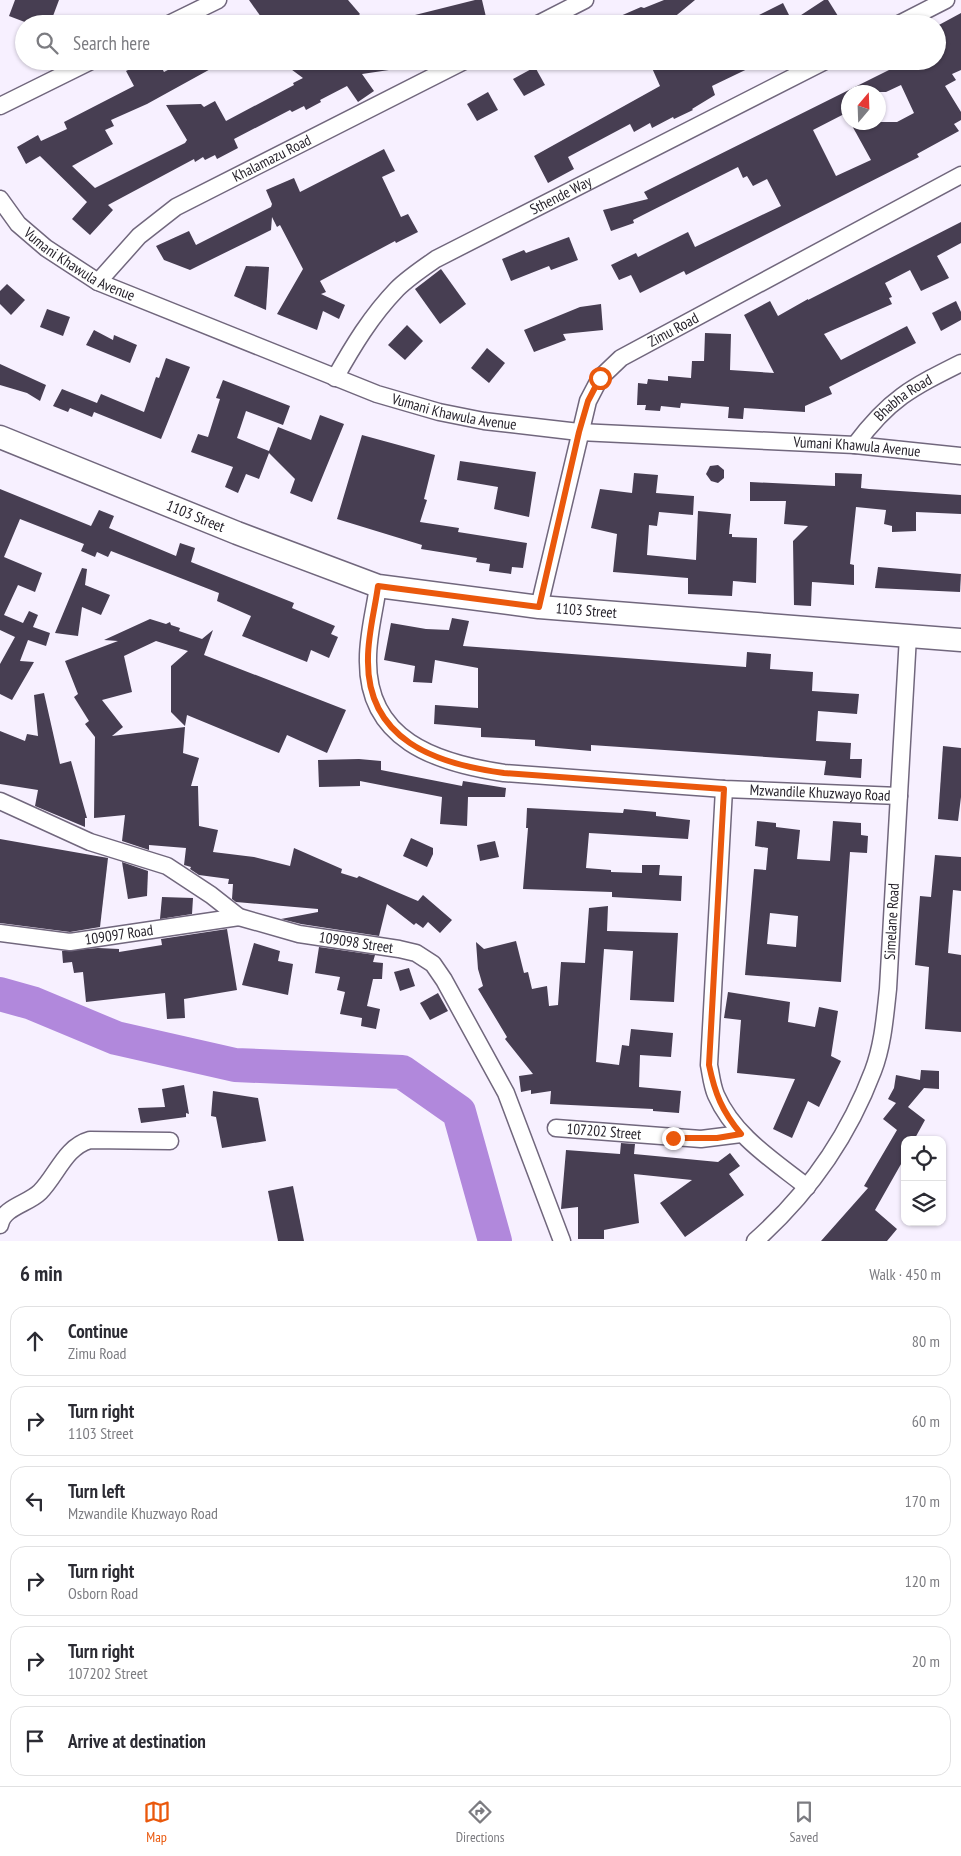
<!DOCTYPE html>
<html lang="en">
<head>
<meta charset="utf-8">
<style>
	:root { --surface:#fff; --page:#f7f7f7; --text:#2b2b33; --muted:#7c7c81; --line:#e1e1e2; --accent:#ea580c }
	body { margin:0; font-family:"PT Sans Narrow",sans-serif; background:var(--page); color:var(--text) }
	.controls { position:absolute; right:15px; bottom:15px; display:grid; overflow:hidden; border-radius:10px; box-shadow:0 1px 4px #0004 }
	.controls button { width:45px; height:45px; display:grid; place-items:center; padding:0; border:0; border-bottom:1px solid var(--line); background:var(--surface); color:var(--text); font:25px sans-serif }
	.compass { position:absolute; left:841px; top:85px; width:45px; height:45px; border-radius:50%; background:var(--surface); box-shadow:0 1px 4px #0004; rotate:19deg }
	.stop { position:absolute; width:15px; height:15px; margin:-11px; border:4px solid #ea580c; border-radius:50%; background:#fff }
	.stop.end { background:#ea580c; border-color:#fff; box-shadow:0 1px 5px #0008 }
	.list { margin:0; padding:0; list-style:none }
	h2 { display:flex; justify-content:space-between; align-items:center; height:65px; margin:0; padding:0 20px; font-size:21px }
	h2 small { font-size:16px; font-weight:400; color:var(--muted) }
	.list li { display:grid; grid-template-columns:32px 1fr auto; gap:15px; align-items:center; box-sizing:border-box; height:70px; margin:0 10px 10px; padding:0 10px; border:1px solid var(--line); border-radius:15px }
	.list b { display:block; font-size:19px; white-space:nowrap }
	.list p { margin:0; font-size:16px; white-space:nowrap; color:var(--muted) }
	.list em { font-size:16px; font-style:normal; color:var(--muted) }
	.icon { flex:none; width:28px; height:28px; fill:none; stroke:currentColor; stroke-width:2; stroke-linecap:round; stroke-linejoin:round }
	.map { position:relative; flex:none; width:961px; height:1241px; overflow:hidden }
	.search { position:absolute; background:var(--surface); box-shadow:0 1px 4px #0004; left:15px; right:15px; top:15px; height:55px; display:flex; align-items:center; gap:12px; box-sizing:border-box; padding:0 18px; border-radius:28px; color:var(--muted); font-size:19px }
	.sheet { height:545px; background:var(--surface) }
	nav { display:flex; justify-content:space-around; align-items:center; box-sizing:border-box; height:70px; border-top:1px solid var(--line); background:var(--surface); font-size:14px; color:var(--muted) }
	nav a { display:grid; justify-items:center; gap:2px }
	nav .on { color:var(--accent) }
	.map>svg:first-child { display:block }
</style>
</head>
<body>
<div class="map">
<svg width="961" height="1241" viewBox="0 0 961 1241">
	<rect width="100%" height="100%" fill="#f7f0ff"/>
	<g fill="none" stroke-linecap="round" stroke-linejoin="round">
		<polyline stroke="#b188dc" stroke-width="34" points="0,994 32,1003 116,1038 235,1065 402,1072 459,1112 495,1241"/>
	</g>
	<g fill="#473e52" fill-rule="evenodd">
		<polygon points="15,0 59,0 50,24 30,24 9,16"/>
		<polygon points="249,0 348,0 360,14 350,24 266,24"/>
		<polygon points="475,0 482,0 486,17 468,21 468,24 400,24 399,19"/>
		<polygon points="664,0 695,0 666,24 602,24 641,7 644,8"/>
		<polygon points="824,0 828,0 843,24 741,24 783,3 792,21"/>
		<path d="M961,13V70L952,74L956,80L945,86L961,112V120L954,124L959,131L917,154L919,157L686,275L684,271L640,293L631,275L619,280L611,265L636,253L638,257L688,232L695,247L781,206L767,179L753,186L747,176L743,178L738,167L633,220L634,223L611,231L603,210L648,199L644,192L893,68L890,61H937V26ZM901,85L914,113L897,122H850L871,160L836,176L813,130L848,112V92H886Z"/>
		<polygon points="146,61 158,61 164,72 185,61 225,61 147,104 111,120 114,126 105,130 113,144 72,166 95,188 185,143 187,140 166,105 201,104 204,107 215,101 226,121 294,85 293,83 303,78 280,61 389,61 389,70 362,74 374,91 358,102 347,86 320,100 321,102 306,110 304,106 292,112 290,110 234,139 238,148 217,159 215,155 205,160 203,157 195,162 194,159 108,205 113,210 90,235 72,219 87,202 40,156 26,164 17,147 38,135 41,141 67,129 64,122 134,86 126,71"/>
		<polygon points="657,61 764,61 712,86 715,95 692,109 693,110 674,119 673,117 652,128 650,123 634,132 630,124 568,157 574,169 548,183 534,156 660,86 652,68"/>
		<polygon points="535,67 545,85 524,96 513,79"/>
		<polygon points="488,92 498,110 477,121 467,104"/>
		<polygon points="384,149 395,171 382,177 401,217 408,214 418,232 396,243 395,241 320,281 326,292 321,294 345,305 339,319 323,311 317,330 277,314 303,269 280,225 277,227 272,217 271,230 190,270 164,260 156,246 189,231 196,245 271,207 272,204 266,190 294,178 300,192"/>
		<polygon points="961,222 961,243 937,256 949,278 921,291 910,270 885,283 892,297 889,298 892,304 824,334 841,360 907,326 916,343 829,387 832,394 805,406 805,412 744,408 743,419 728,418 729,407 681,403 680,408 661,406 660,411 645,410 646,405 637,405 638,383 647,384 648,379 668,381 668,376 691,378 692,361 704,361 705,333 731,334 730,370 774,373 744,315 770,301 778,316 808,299 808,300"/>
		<polygon points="569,237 578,260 551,270 549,266 511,281 502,259 524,250 526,253"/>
		<polygon points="246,266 269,267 266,310 234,296"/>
		<polygon points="441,269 466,304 440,324 415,289"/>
		<polygon points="7,284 25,300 11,315 0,304 0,291"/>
		<polygon points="956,301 961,312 961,320 941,331 932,313"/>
		<polygon points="601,304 603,330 563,334 566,340 534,352 524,330 580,307"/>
		<polygon points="47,309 70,317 63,336 40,327"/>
		<polygon points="407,325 423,341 405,360 388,345"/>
		<polygon points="94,330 113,340 114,335 137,345 130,363 86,345"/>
		<polygon points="487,348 505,363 489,383 471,368"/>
		<polygon points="166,358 190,367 161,439 94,412 92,417 70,408 68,412 53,406 62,389 97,403 101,394 144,412 156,377 159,378"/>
		<polygon points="0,364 46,385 40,401 27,393 0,385"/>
		<polygon points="223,380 290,406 283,425 246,411 237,438 269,451 278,427 311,440 320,415 344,424 312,502 290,493 295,479 269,453 259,479 246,474 238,493 225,487 233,467 191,452 198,434 208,437 220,399 216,398"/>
		<polygon points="362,435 435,455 424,499 427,500 420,522 459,528 458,532 527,543 523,568 512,567 511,574 489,571 490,564 476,562 477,558 421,549 422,545 337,519"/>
		<polygon points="460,461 536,472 529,517 494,509 498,487 457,480"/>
		<polygon points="718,465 724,470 724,478 718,483 711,481 706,474 710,466"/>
		<polygon points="634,473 658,475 656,493 694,496 693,515 659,512 657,526 649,525 647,555 696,560 698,511 731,514 729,534 732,534 732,537 757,538 756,583 733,581 732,596 688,594 688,578 613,572 617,534 591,528 600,489 632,493"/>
		<polygon points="835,473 862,474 861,488 869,489 961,495 961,514 916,512 916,531 892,532 892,526 884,524 886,510 856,507 850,564 854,565 854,585 812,582 811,606 794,605 793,541 808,526 784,524 786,501 750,501 750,482 835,486"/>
		<polygon points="0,489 91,526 99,510 114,516 109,528 176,556 180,543 195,548 191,562 294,603 292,608 335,626 331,634 338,637 329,658 311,650 307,662 242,636 251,616 217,601 219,593 111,551 108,557 97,552 95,557 81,551 84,544 20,519 4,557 42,573 35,592 18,585 4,615 23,623 29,611 38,615 33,627 50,633 46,646 28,640 20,661 34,662 12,700 0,694 0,664 15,637 0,630"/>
		<polygon points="878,567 961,574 960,592 875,588"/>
		<polygon points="82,568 87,569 85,585 110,595 101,615 82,607 78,636 55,633"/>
		<polygon points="452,618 469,621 463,646 746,667 747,652 771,654 770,669 813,672 812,691 859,694 857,714 818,711 816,741 851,743 850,759 862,759 861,778 824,775 826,761 591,745 591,751 535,746 535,740 481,737 481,728 434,724 435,705 478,708 478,668 435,660 432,683 413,682 415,666 384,660 391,623 426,629 449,630"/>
		<polygon points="150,619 166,624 170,622 171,625 180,628 179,631 202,639 213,630 204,655 346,710 327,753 287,735 279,753 187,715 185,726 171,712 171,666 188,651 156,641 124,656 132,692 102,700 123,727 112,736 185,727 183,753 199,758 191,786 198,786 199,826 218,830 213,852 254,857 290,866 294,848 342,869 341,873 357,878 359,876 418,901 423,895 452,920 440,933 428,922 423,928 416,923 414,925 387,904 379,936 301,924 281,919 318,912 318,909 236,902 232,899 233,884 228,884 229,879 199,875 190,869 191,867 184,865 186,848 149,845 149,850 122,841 125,815 94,818 95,737 85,724 89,721 74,697 78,694 65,661 118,641 104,640"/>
		<polygon points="44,693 60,764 71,761 87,818 85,818 85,827 35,806 38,790 0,784 0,731 25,741 27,734 38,736 34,695"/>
		<polygon points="943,746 961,748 961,797 958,821 938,819"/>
		<polygon points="359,759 381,761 381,770 462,786 463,781 506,788 505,797 468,797 467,826 440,824 442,797 360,781 360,786 319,787 318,760"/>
		<polygon points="527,808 623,813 624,809 656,812 656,816 690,820 688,839 589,833 586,868 611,870 611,872 642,873 642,865 660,865 659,875 682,876 681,901 612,897 612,892 523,889 528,828 526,828"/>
		<path d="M757,821L776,823V827L800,830L797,859L830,861L833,821L861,823V835L868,836L867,853L850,852L841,982L745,975L754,869L766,870L768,848L755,846ZM770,913L798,916L796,947L767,944Z"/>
		<polygon points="411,838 433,848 433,854 427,867 403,856"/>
		<polygon points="0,839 108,858 100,927 70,932 0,923"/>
		<polygon points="495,841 499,857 480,861 477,845"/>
		<polygon points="935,855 961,857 961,891 953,890 948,953 961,955 961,1032 925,1029 929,967 915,965 920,896 931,897"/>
		<polygon points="122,862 148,871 147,896 128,899"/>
		<polygon points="162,897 193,898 192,914 160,919"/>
		<polygon points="608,906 607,931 678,933 674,1002 630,1000 633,951 604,949 596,1062 619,1065 622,1045 629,1046 631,1029 673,1033 671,1057 640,1055 639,1087 681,1091 679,1113 653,1111 653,1109 550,1104 551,1091 531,1094 531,1090 521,1092 519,1076 533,1074 505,1039 507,1037 478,989 483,986 478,969 476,942 484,949 516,941 524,973 528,972 532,989 547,986 549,1006 558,1005 561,962 585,963 589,908"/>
		<polygon points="227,929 237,990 184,999 185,1018 167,1019 165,993 86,1002 83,972 74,973 72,962 63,963 62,951 98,948 119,949 119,952 162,945 161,939"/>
		<polygon points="254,943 280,951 278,961 293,964 288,995 242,985"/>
		<polygon points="319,947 375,955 373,962 383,963 382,979 373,979 367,1006 380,1009 376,1029 361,1026 362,1018 340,1014 345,992 337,990 340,977 315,973"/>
		<polygon points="409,968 415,986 400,991 394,972"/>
		<polygon points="728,992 790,1002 788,1022 815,1027 819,1007 838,1011 831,1056 841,1061 819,1107 808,1101 792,1138 773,1129 795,1079 737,1073 741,1020 724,1018"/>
		<polygon points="438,993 448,1011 430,1020 420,1003"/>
		<polygon points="921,1070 939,1071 939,1089 924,1088 908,1107 925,1120 914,1140 905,1140 905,1157 875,1210 897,1229 887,1241 821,1241 868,1188 864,1186 897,1130 883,1119 896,1103 888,1099 894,1088 896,1075 920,1080"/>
		<polygon points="184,1085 189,1114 186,1113 186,1117 141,1123 138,1108 165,1107 162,1089"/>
		<polygon points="213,1091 258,1098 266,1141 222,1148 216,1117 211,1116"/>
		<polygon points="621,1143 635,1144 634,1154 718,1162 730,1153 740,1166 729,1174 744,1195 685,1237 660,1203 692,1180 634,1174 639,1223 604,1230 604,1239 578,1239 578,1207 561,1209 566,1150 620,1154"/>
		<polygon points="293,1186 304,1241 278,1241 268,1191"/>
	</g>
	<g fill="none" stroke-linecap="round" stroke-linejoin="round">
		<g stroke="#71677d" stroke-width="19">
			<g id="street">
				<polyline points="169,24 218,0"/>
				<polyline points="538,24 585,0"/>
				<polyline points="899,24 946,0"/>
				<polyline points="0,106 91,61"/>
				<path id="s1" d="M0,199L18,224L46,248L98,282L377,394L439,412L484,421L579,432L855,445L961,456"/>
				<path id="s2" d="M98,282L139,236L176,207L464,61"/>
				<path id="s3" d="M335,378C353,346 371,316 397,289C408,278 423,268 436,259L825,61"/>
				<path id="s4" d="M855,445C889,399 911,388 961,363"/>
				<path id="s5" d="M378,586C375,609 368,634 368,658C366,740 436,763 504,773L724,789L899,796"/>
				<path id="s6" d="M539,607L588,401L600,378L621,358L961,175"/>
				<path d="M724,789L709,1065C711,1075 712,1086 716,1095C734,1136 773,1160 807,1187"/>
				<path id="s7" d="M0,801L90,842L167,866L211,895L239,917L299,934L399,949L416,953L433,964L444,980L506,1093L562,1241"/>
				<path id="s8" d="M0,933L70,942L239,917"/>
				<path id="s9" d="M556,1128L701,1139L741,1134"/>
				<path d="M0,1225C3,1207 28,1204 40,1192C57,1175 65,1147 90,1140L170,1141"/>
				<path id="s10" d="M755,1241C808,1194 848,1137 873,1071C883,1045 885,1016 888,989L908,636"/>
			</g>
		</g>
		<g stroke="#71677d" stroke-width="25">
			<g id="secondary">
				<path id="s11" d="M0,437L237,533L378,586L539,607L961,640"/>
			</g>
		</g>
		<use href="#street" stroke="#fff" stroke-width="16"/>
		<use href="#secondary" stroke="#fff" stroke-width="22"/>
	</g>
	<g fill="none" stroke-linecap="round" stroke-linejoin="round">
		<path stroke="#ea580c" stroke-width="6" d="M600,378L588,401L579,432L539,607L378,586C375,609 368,634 368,658C366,740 436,764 504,773L724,789L709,1065C715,1094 722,1111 741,1134L717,1138H673"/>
	</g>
	<g text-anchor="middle" stroke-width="5" stroke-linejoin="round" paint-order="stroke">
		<g font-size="15" fill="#27232c" stroke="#fff">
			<text dy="5" stroke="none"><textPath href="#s2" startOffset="216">Khalamazu Road</textPath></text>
			<text dy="5" stroke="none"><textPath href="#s3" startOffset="298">Sthende Way</textPath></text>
			<text dy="5" stroke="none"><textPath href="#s1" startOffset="105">Vumani Khawula Avenue</textPath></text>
			<text dy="5" stroke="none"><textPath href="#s6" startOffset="326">Zimu Road</textPath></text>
			<text dy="5" stroke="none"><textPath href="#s4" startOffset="68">Bhabha Road</textPath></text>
			<text dy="5" stroke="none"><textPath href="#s1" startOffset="510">Vumani Khawula Avenue</textPath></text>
			<text dy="5" stroke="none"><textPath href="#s1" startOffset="915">Vumani Khawula Avenue</textPath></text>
			<text dy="5" stroke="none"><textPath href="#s11" startOffset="211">1103 Street</textPath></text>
			<text dy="5" stroke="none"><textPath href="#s11" startOffset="616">1103 Street</textPath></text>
			<text dy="5" stroke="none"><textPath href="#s5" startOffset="588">Mzwandile Khuzwayo Road</textPath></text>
			<text dy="5" stroke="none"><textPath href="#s10" startOffset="360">Simelane Road</textPath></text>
			<text dy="5" stroke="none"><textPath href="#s8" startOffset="120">109097 Road</textPath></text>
			<text dy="5" stroke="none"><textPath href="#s7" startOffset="388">109098 Street</textPath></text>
			<text dy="5" stroke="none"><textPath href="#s9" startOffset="48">107202 Street</textPath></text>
		</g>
	</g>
</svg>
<div class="controls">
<button><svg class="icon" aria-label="locate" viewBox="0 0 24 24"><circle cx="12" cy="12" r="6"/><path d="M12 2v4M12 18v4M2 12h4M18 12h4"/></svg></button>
<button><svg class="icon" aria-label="layers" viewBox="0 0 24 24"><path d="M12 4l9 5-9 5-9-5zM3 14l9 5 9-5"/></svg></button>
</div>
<svg class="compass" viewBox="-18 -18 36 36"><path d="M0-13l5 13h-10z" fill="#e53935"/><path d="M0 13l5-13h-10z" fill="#7c7c81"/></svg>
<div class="stop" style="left:600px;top:378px"></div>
<div class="stop end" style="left:673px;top:1138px"></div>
<div class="search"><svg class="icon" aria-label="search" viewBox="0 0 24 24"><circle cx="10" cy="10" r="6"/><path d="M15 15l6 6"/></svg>Search here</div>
</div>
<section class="sheet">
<h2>6 min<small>Walk · 450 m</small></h2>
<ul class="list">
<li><svg class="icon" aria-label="ahead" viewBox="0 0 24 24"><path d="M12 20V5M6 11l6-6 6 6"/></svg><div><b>Continue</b><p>Zimu Road</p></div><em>80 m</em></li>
<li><svg class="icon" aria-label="right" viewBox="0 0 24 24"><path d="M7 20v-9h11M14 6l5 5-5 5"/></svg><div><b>Turn right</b><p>1103 Street</p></div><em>60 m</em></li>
<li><svg class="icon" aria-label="left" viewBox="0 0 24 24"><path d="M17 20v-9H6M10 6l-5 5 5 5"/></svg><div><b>Turn left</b><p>Mzwandile Khuzwayo Road</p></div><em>170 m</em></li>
<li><svg class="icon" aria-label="right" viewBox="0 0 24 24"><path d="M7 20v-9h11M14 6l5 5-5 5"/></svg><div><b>Turn right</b><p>Osborn Road</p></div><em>120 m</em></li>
<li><svg class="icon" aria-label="right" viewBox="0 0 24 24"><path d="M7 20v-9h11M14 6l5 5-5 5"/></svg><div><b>Turn right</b><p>107202 Street</p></div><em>20 m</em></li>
<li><svg class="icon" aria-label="arrive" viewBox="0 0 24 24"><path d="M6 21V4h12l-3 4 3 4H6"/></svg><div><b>Arrive at destination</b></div></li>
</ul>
</section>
<nav>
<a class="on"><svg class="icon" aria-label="map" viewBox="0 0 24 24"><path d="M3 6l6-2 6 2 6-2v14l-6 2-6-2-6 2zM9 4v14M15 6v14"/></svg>Map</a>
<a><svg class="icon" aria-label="directions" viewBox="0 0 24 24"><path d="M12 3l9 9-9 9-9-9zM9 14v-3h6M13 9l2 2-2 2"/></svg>Directions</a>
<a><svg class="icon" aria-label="saved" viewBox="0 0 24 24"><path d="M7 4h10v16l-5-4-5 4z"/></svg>Saved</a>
</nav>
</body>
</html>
